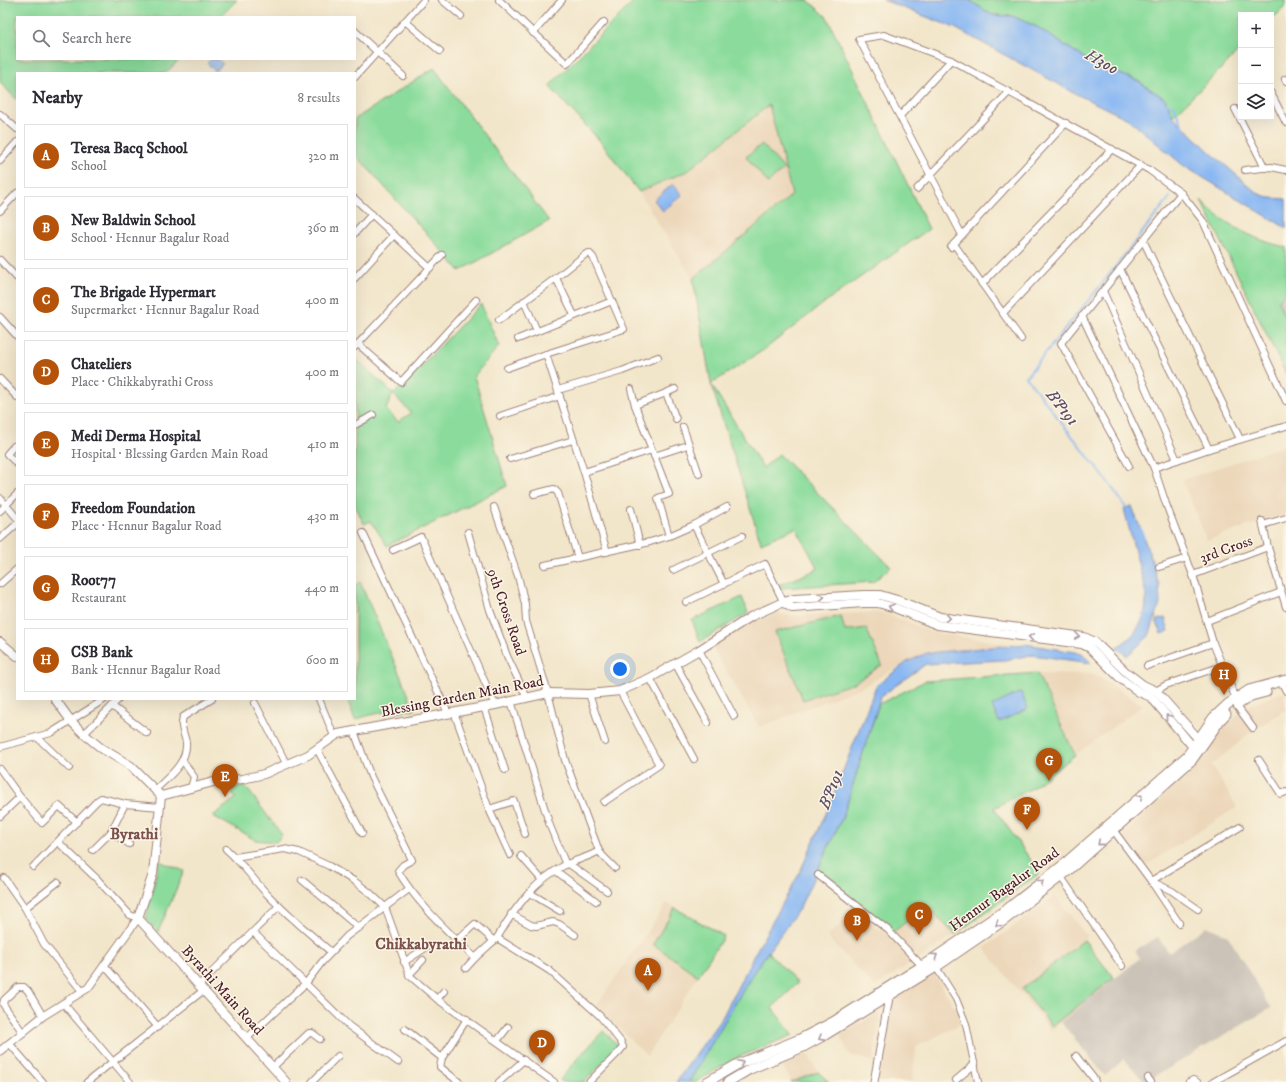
<!DOCTYPE html>
<html lang="en">
<head>
<meta charset="utf-8">
<style>
	:root { --surface:#fff; --page:#f7f7f7; --text:#2b2b33; --muted:#7c7c81; --line:#e1e1e2; --accent:#b45309 }
	body { margin:0; font-family:"IM FELL DW Pica",serif; background:var(--page); color:var(--text) }
	.controls { position:absolute; right:12px; top:12px; display:grid; overflow:hidden; border-radius:0px; box-shadow:0 4px 16px #0002 }
	.controls button { width:36px; height:36px; display:grid; place-items:center; padding:0; border:0; border-bottom:1px solid var(--line); background:var(--surface); color:var(--text); font:20px sans-serif }
	.you { position:absolute; left:620px; top:669px; width:14px; height:14px; margin:-10px; border:3px solid #fff; border-radius:50%; background:#1a73e8; box-shadow:0 0 0 6px #1a73e833 }
	.badge { display:grid; place-items:center; width:26px; height:26px; border-radius:50%; background:var(--accent); color:#fff; font-size:13px; font-weight:700 }
	.pin { position:absolute; translate:-50% -33px; filter:drop-shadow(0 1px 2px #0008) }
	.pin::after { content:''; position:absolute; top:21px; width:14px; height:12px; background:inherit; clip-path:polygon(0 0,100% 0,50% 100%) }
	.list { margin:0; padding:0; list-style:none }
	h2 { display:flex; justify-content:space-between; align-items:center; height:52px; margin:0; padding:0 16px; font-size:17px }
	h2 small { font-size:13px; font-weight:400; color:var(--muted) }
	.list li { display:grid; grid-template-columns:26px 1fr auto; gap:12px; align-items:center; box-sizing:border-box; height:64px; margin:0 8px 8px; padding:0 8px; border:1px solid var(--line); border-radius:0px }
	.list b { display:block; font-size:15px; white-space:nowrap }
	.list p { margin:0; font-size:13px; white-space:nowrap; color:var(--muted) }
	.list em { font-size:13px; font-style:normal; color:var(--muted) }
	.icon { flex:none; width:22px; height:22px; fill:none; stroke:currentColor; stroke-width:2; stroke-linecap:round; stroke-linejoin:round }
	.map { position:relative; flex:none; width:1286px; height:1082px; overflow:hidden }
	.search { position:absolute; background:var(--surface); box-shadow:0 4px 16px #0002; left:16px; top:16px; width:340px; height:44px; display:flex; align-items:center; gap:10px; box-sizing:border-box; padding:0 14px; border-radius:0px; color:var(--muted); font-size:15px }
	.panel { position:absolute; background:var(--surface); box-shadow:0 4px 16px #0002; left:16px; top:72px; width:340px; height:628px; border-radius:0px }
	.map>svg:first-child { display:block }
</style>
</head>
<body>
<div class="map">
<svg width="1286" height="1082" viewBox="0 0 1286 1082">
	<rect width="100%" height="100%" fill="#fcf5e5"/>
	<filter id="ink" filterUnits="userSpaceOnUse"><feTurbulence type="fractalNoise" baseFrequency=".025" numOctaves="2"/><feDisplacementMap in="SourceGraphic" scale="8" xChannelSelector="R" yChannelSelector="G"/><feConvolveMatrix kernelMatrix="1 2 1 2 8 2 1 2 1" color-interpolation-filters="sRGB"/></filter>
	<filter id="wash" filterUnits="userSpaceOnUse"><feTurbulence type="fractalNoise" baseFrequency=".012" numOctaves="4" result="noise"/><feDisplacementMap in="SourceGraphic" scale="16" xChannelSelector="R" yChannelSelector="G"/><feGaussianBlur stdDeviation="0.9" result="paint"/><feColorMatrix in="noise" values="0 0 0 0 0 0 0 0 0 0 0 0 0 0 0 0 0 1.4 0 .05"/><feComposite in="paint" operator="in"/></filter>
	<g filter="url(#wash)">
		<rect width="100%" height="100%" fill="#f2e6ca"/>
		<g fill="#ecd7ba">
			<polygon points="769,105 792,195 693,279 639,192 687,171"/>
			<polygon points="1286,445 1286,515 1262,521 1207,540 1182,480"/>
			<polygon points="880,612 906,621 931,632 995,642 1025,644 927,653 907,662 860,688 759,727 712,647 755,621 779,613 793,616"/>
			<polygon points="1037,673 1094,674 1143,705 1075,755"/>
			<polygon points="1286,692 1286,709 1250,733 1216,762 1211,764 1237,807 1145,866 1123,836 1203,755 1226,724 1253,704 1280,693"/>
			<polygon points="1055,896 1087,936 1084,938 1115,978 1051,1031 984,948"/>
			<polygon points="667,903 724,936 647,1056 596,1006"/>
			<polygon points="926,907 955,934 919,959 893,932"/>
			<polygon points="854,911 888,936 912,962 875,987 827,937"/>
			<polygon points="934,974 958,1012 961,1024 916,1047 912,1082 878,1082 893,999"/>
			<polygon points="880,1012 873,1062 849,1054 840,1035"/>
			<polygon points="807,1053 818,1072 792,1082 781,1064"/>
		</g>
		<g fill="#cbc2b8">
			<polygon points="1286,291 1286,320 1278,301"/>
			<polygon points="1207,926 1228,936 1271,1008 1145,1082 1124,1059 1105,1076 1061,1022 1140,958 1135,950 1158,937 1169,953"/>
		</g>
		<g fill="#8bdc9c" stroke="#6a7e64" fill-rule="evenodd">
			<polygon points="0,0 237,0 220,17 17,17 17,59 180,59 166,73 17,73 17,100 0,82"/>
			<polygon points="635,0 808,0 827,17 929,229 828,300 765,349 711,384 763,468 779,454 891,567 873,582 781,588 779,585 818,569 796,528 761,543 711,384 693,279 792,195 769,105 687,171 639,192 600,141 549,86"/>
			<polygon points="969,0 1286,0 1286,6 1271,20 1271,15 1241,15 1241,49 1173,116 1165,99 1138,81 1092,63 1037,27 1012,16 992,15"/>
			<polygon points="434,68 549,221 460,271 355,154 355,119"/>
			<polygon points="762,144 784,169 768,183 746,157"/>
			<path d="M1201,200C1222,223 1255,241 1286,247V291L1278,301L1286,320V374Z"/>
			<path d="M481,304L499,346L474,376L507,486L387,546L371,521L364,524L355,505V362L357,360L394,394ZM393,394L411,413L398,422L386,409Z"/>
			<path d="M360,582L415,710C394,711 375,712 355,720L347,699H355V585Z"/>
			<polygon points="742,597 748,613 700,642 692,620"/>
			<polygon points="841,616 845,631 866,628 882,665 854,683 803,700 775,632"/>
			<polygon points="1037,673 1075,755 1032,788 994,808 1040,873 955,934 926,907 893,932 817,871 843,816 856,773 879,704 925,681"/>
			<polygon points="228,787 246,787 282,835 276,842 255,840 213,816 236,798"/>
			<polygon points="159,861 184,871 158,932 146,920"/>
			<polygon points="675,908 724,936 698,976 653,944"/>
			<polygon points="1084,940 1114,978 1052,1026 1022,989"/>
			<polygon points="768,952 798,983 772,1008 793,1035 734,1059 696,1082 689,1082 755,970"/>
			<polygon points="603,1031 617,1044 618,1048 584,1082 562,1082 560,1080 577,1059"/>
			<polygon points="818,1072 829,1082 791,1082 792,1082"/>
		</g>
		<g fill="#88b7f3" stroke="#696b8f">
			<polygon points="883,0 969,0 992,15 1012,16 1037,27 1092,63 1138,81 1165,99 1173,116 1209,151 1257,193 1270,198 1286,199 1286,228 1184,166 1128,119 1080,96 955,28"/>
			<polygon points="211,59 218,59 223,64 215,71 207,63"/>
			<polygon points="673,184 682,195 663,211 654,200"/>
			<path d="M1132,506L1151,558L1159,585L1160,604L1149,636L1127,656L1116,647C1137,638 1150,613 1145,590L1124,509Z"/>
			<polygon points="1165,618 1169,631 1161,634 1156,620"/>
			<polygon points="1025,644 1082,653 1091,663 1032,655 1005,660 926,664 881,696 843,816 799,909 755,970 689,1082 676,1082 723,1016 754,955 799,874 831,802 876,686 907,662 927,653"/>
			<polygon points="1021,692 1028,709 999,722 992,706"/>
		</g>
		<g fill="none" stroke-linecap="round" stroke-linejoin="round">
			<g stroke="#88b7f3" stroke-width="2">
				<polyline points="1166,103 1174,106 1183,127"/>
				<polyline points="1127,509 1111,486 1026,377 1105,280 1170,197"/>
				<polyline points="1140,527 1144,538"/>
			</g>
		</g>
	</g>
	<g filter="url(#ink)">
		<g fill="none" stroke-linecap="round" stroke-linejoin="round">
			<g stroke="#9e827a" stroke-width="8">
				<g id="minor">
					<polyline points="442,0 461,16"/>
					<polyline points="499,0 567,64 604,22"/>
					<polyline points="405,21 440,51"/>
					<polyline points="355,31 403,76"/>
					<polyline points="533,33 562,0"/>
					<polyline points="355,77 424,0"/>
					<polyline points="1285,79 1286,81"/>
					<polyline points="1271,93 1286,123"/>
					<polyline points="1235,109 1265,168"/>
					<polyline points="0,114 17,129"/>
					<polyline points="900,116 951,60"/>
					<polyline points="0,161 17,142"/>
					<polyline points="1245,170 1271,167 1286,170"/>
					<polyline points="917,189 1009,92"/>
					<polyline points="355,199 430,268"/>
					<polyline points="0,211 17,193"/>
					<polyline points="355,233 372,214"/>
					<polyline points="962,235 859,39 884,35 951,60 1149,170 1181,193 1203,221 1286,401"/>
					<polyline points="1143,240 1240,439"/>
					<polyline points="954,244 1021,339"/>
					<polyline points="951,247 1066,123"/>
					<polyline points="0,260 17,278"/>
					<polyline points="1120,269 1209,449"/>
					<polyline points="355,278 394,235"/>
					<polyline points="556,278 574,315"/>
					<polyline points="982,284 1112,149"/>
					<polyline points="1103,291 1177,460"/>
					<polyline points="524,301 537,331"/>
					<polyline points="1003,313 1141,165"/>
					<polyline points="1082,316 1154,468 1166,504 1193,575 1213,643 1236,699"/>
					<polyline points="0,317 17,336"/>
					<polyline points="499,320 556,278 586,254 589,253 593,257 624,329 546,354 584,472"/>
					<polyline points="518,339 612,301"/>
					<polyline points="358,344 401,382 476,300"/>
					<polyline points="355,347 442,255"/>
					<polyline points="507,368 546,354"/>
					<polyline points="0,379 17,397"/>
					<polyline points="631,389 635,405"/>
					<polyline points="558,390 622,371 658,357"/>
					<polyline points="666,393 675,389"/>
					<polyline points="500,416 560,396"/>
					<polyline points="355,425 373,415"/>
					<polyline points="683,427 699,474"/>
					<polyline points="14,446 7,454 17,464"/>
					<polyline points="654,456 688,445"/>
					<polyline points="510,459 573,440"/>
					<polyline points="1129,466 1061,343 1181,193"/>
					<polyline points="1154,468 1209,449 1286,426"/>
					<polyline points="534,494 554,489 558,493 578,558"/>
					<polyline points="0,498 17,518"/>
					<polyline points="494,507 518,576 525,604 526,621 548,693 565,760 599,851 603,856 615,868"/>
					<polyline points="631,509 640,545"/>
					<polyline points="0,511 17,494"/>
					<polyline points="1262,521 1268,547 1286,607"/>
					<polyline points="694,525 727,507"/>
					<polyline points="1263,525 1286,518"/>
					<polyline points="468,532 490,610 507,656 527,698"/>
					<polyline points="363,533 448,713"/>
					<polyline points="669,536 658,498 669,494 652,450 635,405 666,393 676,419"/>
					<polyline points="0,539 17,524"/>
					<polyline points="393,550 421,537 495,705"/>
					<polyline points="607,552 584,472 652,450"/>
					<polyline points="545,565 650,542 669,536 694,525 724,584"/>
					<polyline points="1159,567 1187,558"/>
					<polyline points="673,570 742,536"/>
					<polyline points="1193,575 1268,547"/>
					<polyline points="0,584 17,569"/>
					<polyline points="686,602 765,564 784,603"/>
					<polyline points="1207,621 1281,592"/>
					<polyline points="699,650 734,716"/>
					<polyline points="675,663 708,723"/>
					<polyline points="1147,666 1213,643"/>
					<polyline points="650,678 694,759"/>
					<polyline points="1281,681 1286,691"/>
					<polyline points="1159,689 1166,685 1222,666"/>
					<polyline points="589,694 605,742"/>
					<polyline points="319,699 334,736"/>
					<polyline points="511,701 550,826 566,865"/>
					<polyline points="255,703 287,765"/>
					<polyline points="1236,705 1253,728"/>
					<polyline points="112,706 147,733"/>
					<polyline points="484,707 505,770"/>
					<polyline points="454,712 489,809 510,855"/>
					<path d="M354,731L371,777L412,860L403,865L398,871C418,905 448,931 475,958L497,938"/>
					<polyline points="84,734 119,699"/>
					<polyline points="37,737 69,768"/>
					<polyline points="0,747 51,733 105,699"/>
					<polyline points="317,749 362,833"/>
					<polyline points="1259,760 1281,794 1286,792"/>
					<polyline points="183,761 194,777 191,788"/>
					<polyline points="0,769 20,797 42,823 59,806 77,822"/>
					<path d="M155,790C168,777 188,763 186,742C184,733 180,727 183,717L212,699"/>
					<polyline points="604,802 659,765 620,691"/>
					<polyline points="489,809 514,801 525,834"/>
					<polyline points="0,816 20,797"/>
					<polyline points="1114,831 1151,881 1172,891 1198,909"/>
					<polyline points="111,832 129,844"/>
					<polyline points="58,842 97,879 130,915 138,918"/>
					<path d="M226,849C241,862 253,879 267,894C287,915 309,933 331,952"/>
					<polyline points="93,850 111,832 125,804"/>
					<polyline points="521,856 542,880"/>
					<polyline points="235,857 284,849 299,852 329,866 354,881 369,892 385,907 410,976 437,999 554,1082"/>
					<polyline points="569,864 607,891"/>
					<polyline points="33,867 97,801 101,798 125,804 160,807"/>
					<polyline points="556,871 596,901"/>
					<polyline points="818,875 888,930 922,966"/>
					<polyline points="1061,877 1122,966"/>
					<polyline points="4,878 25,908 44,944 82,991"/>
					<polyline points="302,880 359,928"/>
					<polyline points="530,893 560,911"/>
					<polyline points="25,908 58,882"/>
					<polyline points="511,914 531,925 536,926 553,922 559,924 575,935"/>
					<polyline points="1179,923 1151,881 1240,827"/>
					<polyline points="253,932 349,1026 398,1062"/>
					<polyline points="457,940 475,924 494,941"/>
					<polyline points="404,962 427,947"/>
					<polyline points="104,965 158,1027"/>
					<polyline points="936,967 956,999 966,1024 978,1082"/>
					<polyline points="466,968 475,958"/>
					<polyline points="409,975 423,960"/>
					<polyline points="199,985 279,906"/>
					<polyline points="437,999 444,991"/>
					<polyline points="63,1003 130,1082"/>
					<polyline points="405,1029 442,1058"/>
					<polyline points="23,1033 3,1004 4,1000 18,987 24,987 28,991 43,1016"/>
					<polyline points="247,1038 306,983 322,962 347,936 409,889"/>
					<polyline points="497,1041 508,1027"/>
					<polyline points="9,1043 43,1082"/>
					<polyline points="1076,1056 1094,1079 1095,1082"/>
					<polyline points="273,1067 309,1033 312,1033 320,1039"/>
					<polyline points="1148,1078 1151,1082"/>
					<polyline points="956,1080 975,1064"/>
					<polyline points="87,1082 204,990"/>
					<polyline points="312,1082 338,1056"/>
					<polyline points="459,1082 440,1067 442,1058 467,1019"/>
					<polyline points="499,1082 524,1060"/>
					<path d="M589,1082L619,1052L623,1047L621,1042L600,1016L550,971L497,938C514,909 535,880 565,865C576,860 589,857 599,851"/>
					<polyline points="1189,1082 1193,1080 1197,1082"/>
					<polyline points="1213,1082 1286,1041"/>
				</g>
			</g>
			<g stroke="#9e827a" stroke-width="9">
				<g id="tertiary">
					<polyline points="0,1051 43,1016 88,988 138,918"/>
					<polyline points="874,1082 890,992"/>
				</g>
			</g>
			<g stroke="#9e827a" stroke-width="10">
				<g id="secondary">
					<polyline points="784,603 792,608 864,603 878,603 895,608 938,625 1082,644 1090,648 1121,679 1139,692 1151,697 1193,747 1198,750"/>
					<polyline points="0,642 17,656"/>
					<polyline points="55,699 71,721 84,734 101,748 131,766 161,796 153,874 138,918 286,1082"/>
					<polyline points="161,796 217,781 243,779 264,774 308,755 338,734 495,705 548,693 589,694 620,691 650,678 699,650 752,616 781,603 794,599 864,595 880,595 897,600 940,617 1084,637 1095,642 1126,672 1143,685 1156,691 1202,743"/>
				</g>
			</g>
			<g stroke="#9e827a" stroke-width="11">
				<g id="primary">
					<polyline points="1239,704 1251,696 1266,692"/>
					<polyline points="707,1082 738,1064 800,1039 833,1022 922,966 1007,909 1063,865 1187,756 1213,718 1228,704 1249,690 1286,680"/>
					<polyline points="728,1082 750,1069 803,1047 825,1035 936,967 1006,919 1068,871 1192,760 1221,719 1226,714"/>
				</g>
			</g>
			<use href="#minor" stroke="#fff" stroke-width="6"/>
			<use href="#tertiary" stroke="#fff" stroke-width="7"/>
			<use href="#secondary" stroke="#fff" stroke-width="8"/>
			<use href="#primary" stroke="#fff" stroke-width="9"/>
		</g>
		<defs><path id="oneway-chevron" d="M-2-3.5L2.5 0L-2 3.5" fill="none" stroke-width="1.6" stroke-linecap="round" stroke-linejoin="round"/></defs>
		<g stroke="#ae9aa0">
			<use href="#oneway-chevron" transform="translate(822 597) rotate(-4)"/>
			<use href="#oneway-chevron" transform="translate(891 607) rotate(-163)"/>
			<use href="#oneway-chevron" transform="translate(948 618) rotate(8)"/>
			<use href="#oneway-chevron" transform="translate(1077 636) rotate(8)"/>
			<use href="#oneway-chevron" transform="translate(1031 637) rotate(-172)"/>
			<use href="#oneway-chevron" transform="translate(1168 717) rotate(-130)"/>
			<use href="#oneway-chevron" transform="translate(1140 797) rotate(-42)"/>
			<use href="#oneway-chevron" transform="translate(1100 843) rotate(139)"/>
			<use href="#oneway-chevron" transform="translate(1041 882) rotate(-38)"/>
			<use href="#oneway-chevron" transform="translate(998 924) rotate(145)"/>
			<use href="#oneway-chevron" transform="translate(935 956) rotate(-34)"/>
			<use href="#oneway-chevron" transform="translate(821 1038) rotate(151)"/>
			<use href="#oneway-chevron" transform="translate(741 1063) rotate(-26)"/>
		</g>
	</g>
	<g text-anchor="middle" stroke-width="3" stroke-linejoin="round" paint-order="stroke">
		<g font-size="15" fill="#4a1f2b" stroke="#fcf5e5">
			<text transform="translate(1226 549) rotate(-20)" y="5">3rd Cross</text>
			<text transform="translate(507 612) rotate(71)" y="5">9th Cross Road</text>
			<text transform="translate(462 696) rotate(-11)" y="5">Blessing Garden Main Road</text>
			<text transform="translate(1004 889) rotate(-36)" y="5">Hennur Bagalur Road</text>
			<text transform="translate(223 990) rotate(48)" y="5">Byrathi Main Road</text>
		</g>
		<g font-size="16" font-style="italic" fill="#5d4d67" stroke="#fcf5e5">
			<text transform="translate(1102 61) rotate(29)" y="6">H300</text>
			<text transform="translate(1063 407) rotate(52)" y="6">BP191</text>
			<text transform="translate(830 789) rotate(-68)" y="6">BP191</text>
		</g>
		<g font-size="16" font-weight="bold" fill="#7b514e" stroke="#fcf5e5">
			<text x="134" y="839">Byrathi</text>
			<text x="421" y="949">Chikkabyrathi</text>
		</g>
	</g>
</svg>
<div class="controls">
<button>+</button>
<button>−</button>
<button><svg class="icon" aria-label="layers" viewBox="0 0 24 24"><path d="M12 4l9 5-9 5-9-5zM3 14l9 5 9-5"/></svg></button>
</div>
<div class="you"></div>
<div class="pin badge" style="left:648px;top:991px">A</div>
<div class="pin badge" style="left:857px;top:941px">B</div>
<div class="pin badge" style="left:919px;top:935px">C</div>
<div class="pin badge" style="left:542px;top:1063px">D</div>
<div class="pin badge" style="left:225px;top:797px">E</div>
<div class="pin badge" style="left:1027px;top:830px">F</div>
<div class="pin badge" style="left:1049px;top:781px">G</div>
<div class="pin badge" style="left:1224px;top:695px">H</div>
<div class="search"><svg class="icon" aria-label="search" viewBox="0 0 24 24"><circle cx="10" cy="10" r="6"/><path d="M15 15l6 6"/></svg>Search here</div>
<section class="panel">
<h2>Nearby<small>8 results</small></h2>
<ul class="list">
<li><span class="badge">A</span><div><b>Teresa Bacq School</b><p>School</p></div><em>320 m</em></li>
<li><span class="badge">B</span><div><b>New Baldwin School</b><p>School · Hennur Bagalur Road</p></div><em>360 m</em></li>
<li><span class="badge">C</span><div><b>The Brigade Hypermart</b><p>Supermarket · Hennur Bagalur Road</p></div><em>400 m</em></li>
<li><span class="badge">D</span><div><b>Chateliers</b><p>Place · Chikkabyrathi Cross</p></div><em>400 m</em></li>
<li><span class="badge">E</span><div><b>Medi Derma Hospital</b><p>Hospital · Blessing Garden Main Road</p></div><em>410 m</em></li>
<li><span class="badge">F</span><div><b>Freedom Foundation</b><p>Place · Hennur Bagalur Road</p></div><em>430 m</em></li>
<li><span class="badge">G</span><div><b>Root77</b><p>Restaurant</p></div><em>440 m</em></li>
<li><span class="badge">H</span><div><b>CSB Bank</b><p>Bank · Hennur Bagalur Road</p></div><em>600 m</em></li>
</ul>
</section>
</div>
</body>
</html>
